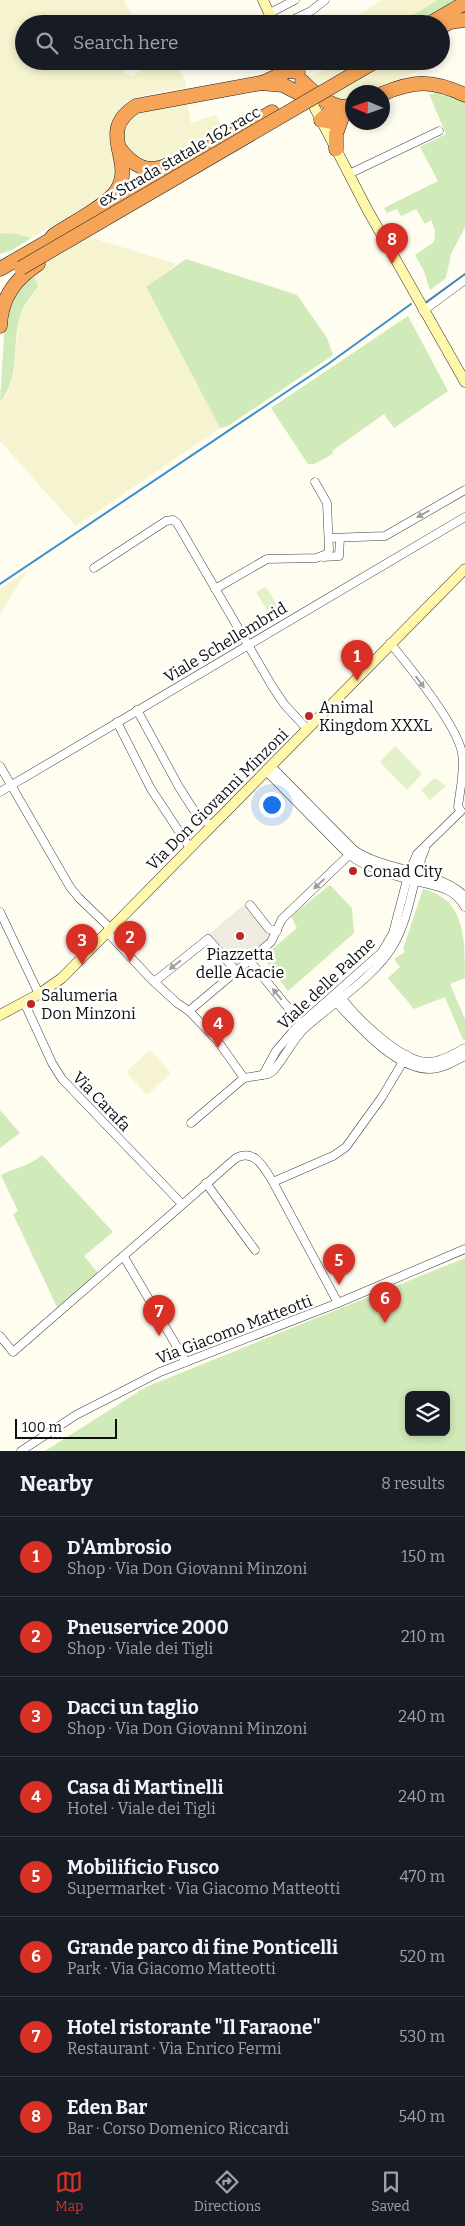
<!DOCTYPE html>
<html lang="en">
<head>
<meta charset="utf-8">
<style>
	:root { --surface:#171b24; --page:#242831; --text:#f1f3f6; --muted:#9ea1a6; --line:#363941; --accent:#d93025 }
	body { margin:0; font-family:Bitter,serif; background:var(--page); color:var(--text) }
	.controls { position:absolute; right:15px; bottom:15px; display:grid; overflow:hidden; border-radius:8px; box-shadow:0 2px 8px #0003 }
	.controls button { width:45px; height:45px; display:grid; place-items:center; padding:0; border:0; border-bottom:1px solid var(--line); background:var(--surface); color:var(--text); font:25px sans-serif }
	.compass { position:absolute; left:345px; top:85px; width:45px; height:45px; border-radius:50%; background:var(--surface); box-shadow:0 2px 8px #0003; rotate:272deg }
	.scale { position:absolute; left:15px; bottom:12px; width:102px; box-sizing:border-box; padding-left:5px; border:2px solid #0f0f0f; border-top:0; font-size:14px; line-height:18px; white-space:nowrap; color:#0f0f0f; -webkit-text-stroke:4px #fff; paint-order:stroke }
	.you { position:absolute; left:271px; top:804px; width:18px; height:18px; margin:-12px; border:4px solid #fff; border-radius:50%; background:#1a73e8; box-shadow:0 0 0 8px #1a73e833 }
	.badge { display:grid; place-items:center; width:32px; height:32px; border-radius:50%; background:var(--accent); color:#fff; font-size:16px; font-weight:700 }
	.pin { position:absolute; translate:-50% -41px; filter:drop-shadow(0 1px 2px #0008) }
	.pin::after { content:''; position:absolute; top:26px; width:18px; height:15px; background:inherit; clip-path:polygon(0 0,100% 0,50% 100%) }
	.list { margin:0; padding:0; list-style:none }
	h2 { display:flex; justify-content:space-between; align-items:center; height:65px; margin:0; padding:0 20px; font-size:21px }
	h2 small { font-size:16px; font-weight:400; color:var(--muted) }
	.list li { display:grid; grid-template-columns:32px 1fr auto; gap:15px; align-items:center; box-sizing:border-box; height:80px; padding:0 20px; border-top:1px solid var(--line) }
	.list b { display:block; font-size:19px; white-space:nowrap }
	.list p { margin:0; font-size:16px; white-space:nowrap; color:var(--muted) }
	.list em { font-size:16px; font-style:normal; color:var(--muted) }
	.icon { flex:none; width:28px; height:28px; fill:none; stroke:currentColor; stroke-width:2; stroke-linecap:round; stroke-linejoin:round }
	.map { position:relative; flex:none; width:465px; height:1451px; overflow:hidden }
	.search { position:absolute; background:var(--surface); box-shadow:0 2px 8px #0003; left:15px; right:15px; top:15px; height:55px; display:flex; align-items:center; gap:12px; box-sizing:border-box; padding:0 18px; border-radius:28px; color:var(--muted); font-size:19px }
	.sheet { height:705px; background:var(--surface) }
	nav { display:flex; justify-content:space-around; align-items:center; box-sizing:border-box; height:70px; border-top:1px solid var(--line); background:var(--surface); font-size:14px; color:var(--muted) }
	nav a { display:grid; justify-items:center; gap:2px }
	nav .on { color:var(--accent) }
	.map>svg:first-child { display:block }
</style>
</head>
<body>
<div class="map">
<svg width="465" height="1451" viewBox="0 0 465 1451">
	<rect width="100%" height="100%" fill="#fffcf0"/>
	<g fill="#f5f3d0">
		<polygon points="0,0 126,0 124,2 135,19 127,24 24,24 24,61 126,61 127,65 122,68 123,73 132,76 157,61 163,61 168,68 174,64 186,81 185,88 139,96 127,101 119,109 113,120 110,140 119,173 108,193 31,238 17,234 0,233"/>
		<polygon points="382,0 438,0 402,24 345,24"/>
		<polygon points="330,61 421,61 426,68 368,92 352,92 352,98 338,100 327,96 308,78 332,66"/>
		<polygon points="187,101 191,123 215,115 223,128 167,159 151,163 137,159 125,145 123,138 124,128 135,111"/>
		<polygon points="89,237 176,264 146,288 220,428 76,526 0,441 0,402 7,394 13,377 19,317 38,286 32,271"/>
		<polygon points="28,570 7,602 0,615 0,589"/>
		<polygon points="150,1050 171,1073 147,1095 126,1072"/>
	</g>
	<g fill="#d1eab9" fill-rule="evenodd">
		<polygon points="438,0 459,0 416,24 407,24 410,17"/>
		<polygon points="434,91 465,99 465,227 451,254 446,278 430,290 424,271 415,255 434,242 435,230 431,220 425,224 416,209 401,216 397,209 387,213 384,208 438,181 420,147 446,134 429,94 434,94"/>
		<polygon points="0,233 17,234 31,238 12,250 0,254"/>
		<polygon points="186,259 297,295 327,338 333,355 228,426 220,428 146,287"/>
		<path d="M32,271L38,286C31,296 22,307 19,319C12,348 20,378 0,402L6,306Z"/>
		<polygon points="408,316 448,391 394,428 384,414 332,451 333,454 314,464 308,464 271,408"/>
		<polygon points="330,885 352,908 354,933 288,991 263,957 297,928 291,916"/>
		<path d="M423,889C465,899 465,937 465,978L450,984L465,1019V1039L463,1040L445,997L414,1009L388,978L400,967L394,959L405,952L403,949Z"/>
		<polygon points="0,1110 20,1133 0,1148"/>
		<path d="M42,1155L113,1232L84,1256L98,1273L58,1309L13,1214L18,1211L1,1175C15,1168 31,1165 42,1155Z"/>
		<path d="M465,1258V1451H45L146,1387ZM409,1395H446V1432H409Z"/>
	</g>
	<g fill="#e3f1cb">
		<polygon points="266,587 278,606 268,612 256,592"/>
		<polygon points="395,746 422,774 407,790 380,762"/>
		<polygon points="435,778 446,786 430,800 421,790"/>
	</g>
	<polygon fill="#efebdf" points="245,904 272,937 235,967 208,935"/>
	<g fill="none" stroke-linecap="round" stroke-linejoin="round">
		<g stroke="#3a8fcf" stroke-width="2">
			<polyline points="425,303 465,274"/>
			<polyline points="0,584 328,364 411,304"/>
		</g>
		<g stroke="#424242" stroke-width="9">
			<g id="street">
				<polyline points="270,13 295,0"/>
				<polyline points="284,24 311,11 325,0"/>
				<polyline points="349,174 439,131"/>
				<polyline points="423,311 465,280"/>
				<polyline points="329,538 385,536 465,490"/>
				<polyline points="323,557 339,556 340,538"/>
				<polyline points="94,568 166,521 173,520 177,523 272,686 284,704 307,729"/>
				<polyline points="215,589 267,559 316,558 327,554 329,550 327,503 315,482"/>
				<polyline points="137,710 179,787 193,809 211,826"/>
				<polyline points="117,722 151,789 190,848"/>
				<polyline points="0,766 70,887 79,898 110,928"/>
				<path d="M271,766L354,850C387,872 436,869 465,896"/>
				<path d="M266,771L349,855C368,869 392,875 415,881C435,886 454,887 465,907"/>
				<polyline points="0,792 465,517"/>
				<polyline points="250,905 269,929 277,931"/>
				<polyline points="0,912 39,994"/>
				<polyline points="107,932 150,978 177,1003 189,1011 217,1040 244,1078"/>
				<polyline points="249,960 304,1027"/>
				<polyline points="154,982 208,939 236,971"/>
				<path d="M339,994C354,1016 402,1063 429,1062C442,1062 454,1053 465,1048"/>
				<path d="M333,999C355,1022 394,1069 429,1069C441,1069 454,1062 465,1056"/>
				<polyline points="24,1002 52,1063 62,1079 182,1204"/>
				<polyline points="189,1011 271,942 282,919 351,853"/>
				<path d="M263,1075L276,1051L294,1030L382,952L393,933L409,872L417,854L461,811L458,807C460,790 465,769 462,753C457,725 409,666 390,643"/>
				<path d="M244,1078L268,1074L273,1071C285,1058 292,1040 305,1028C333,1003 376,976 394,944C411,914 412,879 425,849"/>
				<polyline points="191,1123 244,1078"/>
				<polyline points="206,1183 255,1250"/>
				<polyline points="124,1257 186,1362"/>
				<polyline points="338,1303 273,1182 333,1156 346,1147 382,1097 407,1055"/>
				<path d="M0,1336L13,1352L236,1158C255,1148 264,1168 273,1182"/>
				<polyline points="21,1451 76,1415 160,1372 338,1303 465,1249"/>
			</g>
		</g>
		<g stroke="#313131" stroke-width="11">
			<g id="secondary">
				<polyline points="263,0 274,24"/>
				<polyline points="307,93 367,209 465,382"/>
				<polyline points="0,1015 39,994 62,978 465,569"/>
			</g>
		</g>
		<g stroke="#202020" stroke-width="15">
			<g id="highway">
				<polyline points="429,24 465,3"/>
				<polyline points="441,27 450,22 465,20"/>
				<path d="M302,81C314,93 324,103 342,107"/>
				<polyline points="262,83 288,71 298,72"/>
				<path d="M382,94C415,80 433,80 465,95"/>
				<polyline points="352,105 332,110 321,120 333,122 352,109"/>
				<path d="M120,149C133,166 148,175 170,164"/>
				<polyline points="336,149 336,134 342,117"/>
				<polyline points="108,206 272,112"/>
				<path d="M50,240L54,235C70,224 108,205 117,190C136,160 95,132 136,106L261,83L283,85L310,99"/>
				<polyline points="0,269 57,236"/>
				<path d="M0,326C1,298 15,279 38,264"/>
			</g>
		</g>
		<use href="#street" stroke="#fff" stroke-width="8"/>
		<use href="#secondary" stroke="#fff8ab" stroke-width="10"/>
		<use href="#highway" stroke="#f6a457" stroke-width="14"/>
		<g stroke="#202020" stroke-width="15" stroke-linecap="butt">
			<polyline id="highway-bridge" points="21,268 376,61"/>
		</g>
		<use href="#highway-bridge" stroke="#f6a457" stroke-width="14"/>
	</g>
	<defs><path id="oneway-solid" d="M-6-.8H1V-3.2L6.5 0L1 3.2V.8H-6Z" transform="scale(1.25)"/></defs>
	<g fill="#9f9f9f">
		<use href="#oneway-solid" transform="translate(423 514) rotate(150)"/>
		<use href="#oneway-solid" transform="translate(420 682) rotate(54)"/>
		<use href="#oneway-solid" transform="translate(319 884) rotate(137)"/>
		<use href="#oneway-solid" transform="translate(175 965) rotate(142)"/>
		<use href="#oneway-solid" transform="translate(277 994) rotate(-129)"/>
	</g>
	<g fill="#c12427" stroke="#fff" stroke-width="2">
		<circle cx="309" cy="716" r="5"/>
		<circle cx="353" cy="871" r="5"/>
		<circle cx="240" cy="936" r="5"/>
		<circle cx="31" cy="1004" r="5"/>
	</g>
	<g text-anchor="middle" stroke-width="5" stroke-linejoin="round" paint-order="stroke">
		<g font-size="16" fill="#0f0f0f" stroke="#fff">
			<text transform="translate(179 156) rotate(-30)" y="6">ex Strada statale 162 racc</text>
			<text transform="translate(225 642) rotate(-31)" y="6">Viale Schellembrid</text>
			<text transform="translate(217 799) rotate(-45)" y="6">Via Don Giovanni Minzoni</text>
			<text transform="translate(326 983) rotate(-43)" y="6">Viale delle Palme</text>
			<text transform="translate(102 1101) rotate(46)" y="6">Via Carafa</text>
			<text transform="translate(234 1329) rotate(-21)" y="6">Via Giacomo Matteotti</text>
		</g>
		<g font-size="16" fill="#0f0f0f" stroke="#fff" text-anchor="start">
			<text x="319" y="713">Animal<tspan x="319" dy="18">Kingdom XXXL</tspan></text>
			<text x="363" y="877">Conad City</text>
			<text x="240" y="960" text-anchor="middle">Piazzetta<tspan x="240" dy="18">delle Acacie</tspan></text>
			<text x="41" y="1001">Salumeria<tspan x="41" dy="18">Don Minzoni</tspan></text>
		</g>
	</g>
</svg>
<div class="controls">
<button><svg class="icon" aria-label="layers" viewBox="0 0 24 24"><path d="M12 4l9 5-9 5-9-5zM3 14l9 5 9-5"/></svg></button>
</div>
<svg class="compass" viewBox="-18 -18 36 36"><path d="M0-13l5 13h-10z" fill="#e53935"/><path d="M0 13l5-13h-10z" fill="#9ea1a6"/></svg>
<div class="scale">100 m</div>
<div class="you"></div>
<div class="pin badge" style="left:357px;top:681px">1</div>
<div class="pin badge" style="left:130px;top:962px">2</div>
<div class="pin badge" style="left:82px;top:965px">3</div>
<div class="pin badge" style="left:218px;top:1048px">4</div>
<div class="pin badge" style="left:339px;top:1285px">5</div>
<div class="pin badge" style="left:385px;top:1323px">6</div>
<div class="pin badge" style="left:159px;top:1336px">7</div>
<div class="pin badge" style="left:392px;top:264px">8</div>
<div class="search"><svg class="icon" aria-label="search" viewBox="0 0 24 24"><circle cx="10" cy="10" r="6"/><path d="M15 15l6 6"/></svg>Search here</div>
</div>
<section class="sheet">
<h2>Nearby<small>8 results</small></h2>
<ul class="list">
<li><span class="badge">1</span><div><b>D'Ambrosio</b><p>Shop · Via Don Giovanni Minzoni</p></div><em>150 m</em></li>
<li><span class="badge">2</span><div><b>Pneuservice 2000</b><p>Shop · Viale dei Tigli</p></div><em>210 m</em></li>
<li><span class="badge">3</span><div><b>Dacci un taglio</b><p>Shop · Via Don Giovanni Minzoni</p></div><em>240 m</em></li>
<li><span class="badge">4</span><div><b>Casa di Martinelli</b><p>Hotel · Viale dei Tigli</p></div><em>240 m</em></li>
<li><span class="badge">5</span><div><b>Mobilificio Fusco</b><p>Supermarket · Via Giacomo Matteotti</p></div><em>470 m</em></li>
<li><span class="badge">6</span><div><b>Grande parco di fine Ponticelli</b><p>Park · Via Giacomo Matteotti</p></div><em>520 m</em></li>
<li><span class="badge">7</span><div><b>Hotel ristorante &quot;Il Faraone&quot;</b><p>Restaurant · Via Enrico Fermi</p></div><em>530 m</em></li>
<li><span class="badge">8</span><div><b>Eden Bar</b><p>Bar · Corso Domenico Riccardi</p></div><em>540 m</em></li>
</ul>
</section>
<nav>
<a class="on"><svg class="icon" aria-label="map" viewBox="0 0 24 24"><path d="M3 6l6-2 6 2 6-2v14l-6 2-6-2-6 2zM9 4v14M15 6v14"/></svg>Map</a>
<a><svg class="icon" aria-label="directions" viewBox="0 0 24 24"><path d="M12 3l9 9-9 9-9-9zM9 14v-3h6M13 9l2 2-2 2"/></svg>Directions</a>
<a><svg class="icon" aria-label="saved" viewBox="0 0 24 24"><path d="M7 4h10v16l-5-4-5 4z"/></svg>Saved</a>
</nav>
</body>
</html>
